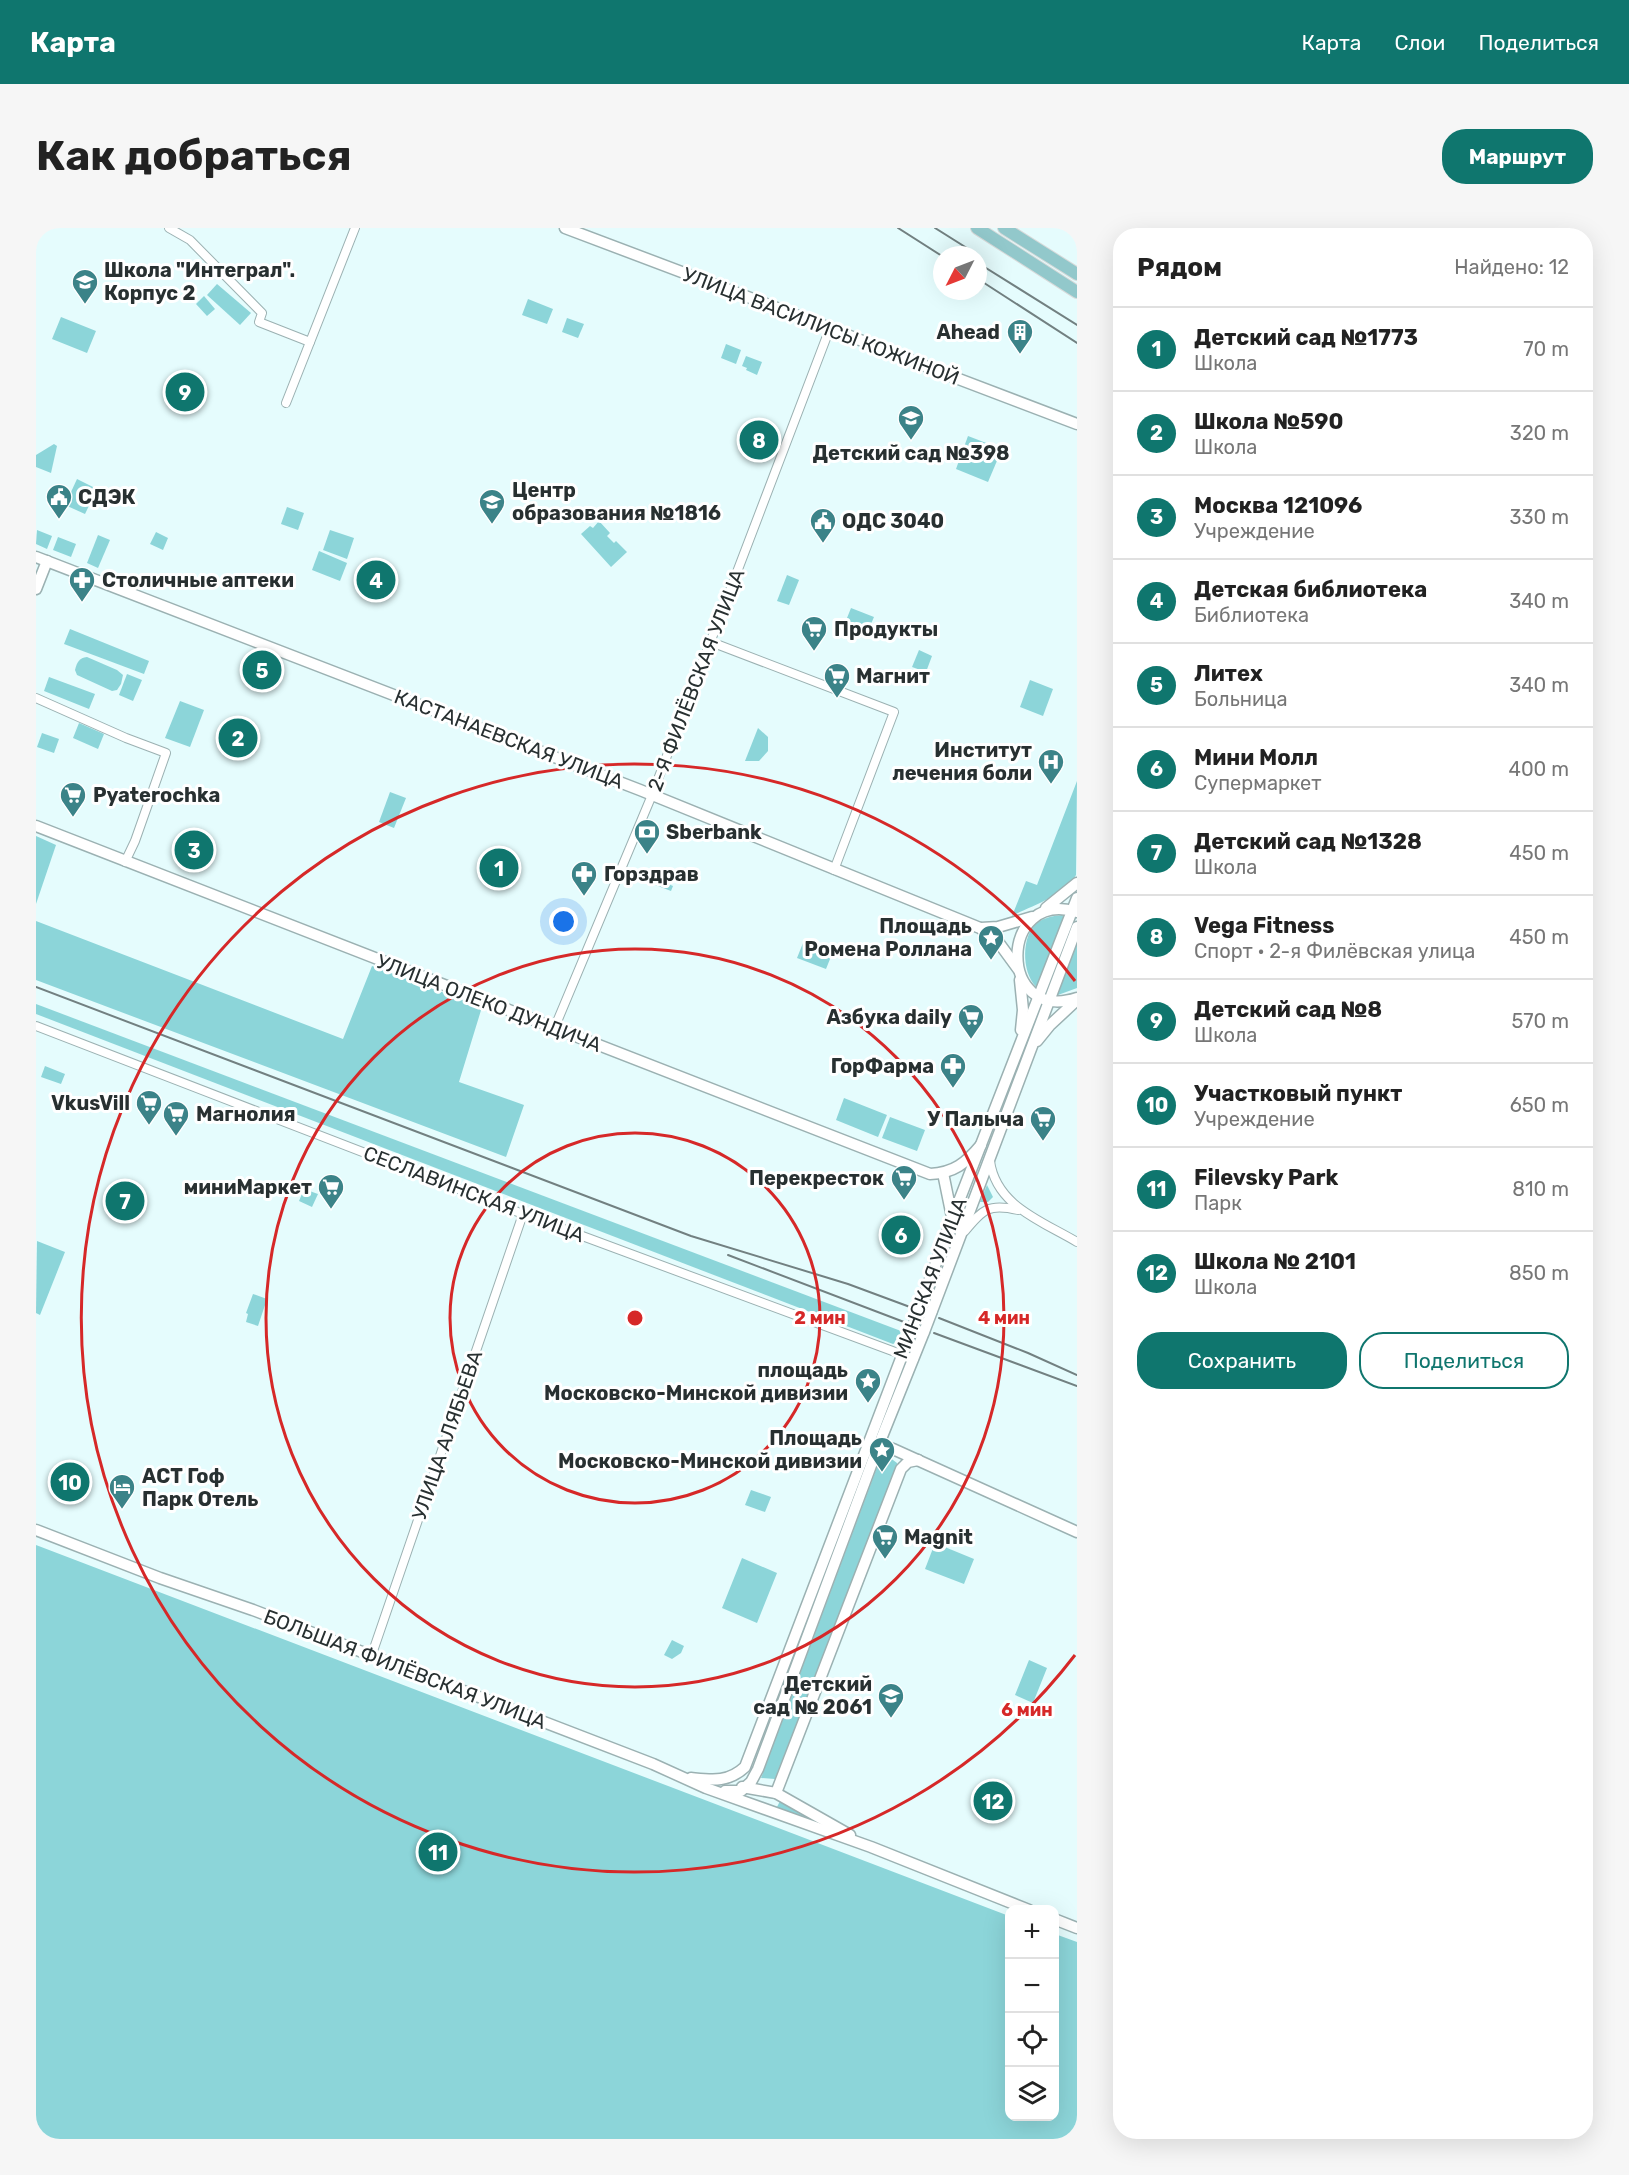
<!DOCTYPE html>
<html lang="ru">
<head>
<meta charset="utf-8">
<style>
	:root { --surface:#fff; --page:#f6f6f6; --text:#222; --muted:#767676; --line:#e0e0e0; --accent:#0f766e }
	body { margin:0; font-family:Rubik,sans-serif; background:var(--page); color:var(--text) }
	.controls { position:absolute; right:18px; bottom:18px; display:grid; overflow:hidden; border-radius:12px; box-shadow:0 6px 24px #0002 }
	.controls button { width:54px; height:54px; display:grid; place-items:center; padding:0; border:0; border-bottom:2px solid var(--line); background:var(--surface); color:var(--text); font:30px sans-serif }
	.compass { position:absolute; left:897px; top:18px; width:54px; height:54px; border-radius:50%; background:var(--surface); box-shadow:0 6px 24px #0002; rotate:228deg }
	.you { position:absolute; left:528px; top:694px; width:21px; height:21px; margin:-15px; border:4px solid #fff; border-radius:50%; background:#1a73e8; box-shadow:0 0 0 9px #1a73e833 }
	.badge { display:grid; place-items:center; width:39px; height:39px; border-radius:50%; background:var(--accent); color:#fff; font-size:20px; font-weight:700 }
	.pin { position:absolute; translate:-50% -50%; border:3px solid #fff; box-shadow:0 2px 6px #0006 }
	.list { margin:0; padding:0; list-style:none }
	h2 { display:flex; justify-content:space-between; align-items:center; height:78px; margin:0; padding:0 24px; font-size:26px }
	h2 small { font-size:20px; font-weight:400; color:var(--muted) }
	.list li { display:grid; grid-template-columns:39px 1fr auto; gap:18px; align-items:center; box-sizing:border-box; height:84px; padding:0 24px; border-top:2px solid var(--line) }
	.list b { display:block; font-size:22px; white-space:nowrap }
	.list p { margin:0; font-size:20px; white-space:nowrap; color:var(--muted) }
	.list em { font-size:20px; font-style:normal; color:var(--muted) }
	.actions { display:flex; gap:12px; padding:18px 24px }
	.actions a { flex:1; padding:14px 0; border:2px solid var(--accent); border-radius:24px; text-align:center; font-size:21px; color:var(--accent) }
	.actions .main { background:var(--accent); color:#fff }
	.icon { flex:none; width:33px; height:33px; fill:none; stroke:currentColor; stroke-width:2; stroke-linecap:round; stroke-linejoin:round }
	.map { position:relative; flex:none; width:1041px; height:1911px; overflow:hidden; border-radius:24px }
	header { display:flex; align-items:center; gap:36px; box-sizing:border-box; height:84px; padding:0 30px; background:var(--accent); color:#fff }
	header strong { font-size:28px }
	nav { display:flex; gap:33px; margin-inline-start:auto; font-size:21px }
	.intro { display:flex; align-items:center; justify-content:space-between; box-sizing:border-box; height:144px; padding:0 36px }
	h1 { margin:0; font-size:42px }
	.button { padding:15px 27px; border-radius:24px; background:var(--accent); color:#fff; font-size:21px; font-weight:700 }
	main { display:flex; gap:36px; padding:0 36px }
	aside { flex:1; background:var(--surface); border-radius:24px; box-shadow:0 6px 24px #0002 }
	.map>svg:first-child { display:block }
</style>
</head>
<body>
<header>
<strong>Карта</strong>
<nav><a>Карта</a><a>Слои</a><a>Поделиться</a></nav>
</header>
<div class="intro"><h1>Как добраться</h1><a class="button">Маршрут</a></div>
<main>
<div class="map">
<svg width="1041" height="1911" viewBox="0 0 1041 1911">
	<rect width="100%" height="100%" fill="#e5fcfd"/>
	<g fill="#8cd5d9">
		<polygon points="181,56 215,85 204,97 171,67"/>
		<polygon points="168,68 179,81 171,88 160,76"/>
		<polygon points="492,71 517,81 511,96 486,87"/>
		<polygon points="25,89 60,103 51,125 16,111"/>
		<polygon points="531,90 548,96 542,110 526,104"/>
		<polygon points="690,116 705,122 700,136 685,130"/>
		<polygon points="710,128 726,134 721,147 710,142 711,140 706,138"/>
		<polygon points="932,208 966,221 952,254 920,241"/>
		<polygon points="18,216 21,218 15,245 0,239 0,227"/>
		<polygon points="41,251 61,261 49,286 29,277"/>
		<polygon points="251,279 268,285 262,302 245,296"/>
		<polygon points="563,293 574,305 571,308 578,315 580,313 591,324 575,339 545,306 554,298 557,300"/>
		<polygon points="1,302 16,308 11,321 0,316"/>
		<polygon points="294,302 318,310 311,331 287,322"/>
		<polygon points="120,304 132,310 127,322 114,316"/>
		<polygon points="62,307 74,312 62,340 51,335"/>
		<polygon points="22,309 40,316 35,329 17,322"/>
		<polygon points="283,323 311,335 304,353 276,342"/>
		<polygon points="751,347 763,352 753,377 741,373"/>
		<polygon points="815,380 838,389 829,410 807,400"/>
		<polygon points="34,401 113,433 108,446 28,416"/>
		<polygon points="883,422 896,428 890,444 876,439"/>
		<path d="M51,429L81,442L87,447L85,456L81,462L76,463L41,447L39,442C41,434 43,430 51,429Z"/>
		<polygon points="91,446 106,452 97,473 83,467"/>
		<polygon points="13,449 59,466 53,481 8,463"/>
		<polygon points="994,452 1017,461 1007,488 984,479"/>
		<polygon points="144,473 168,482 154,519 129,510"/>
		<polygon points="43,495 68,506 62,521 37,510"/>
		<polygon points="722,500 732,509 732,523 723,533 709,533"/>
		<polygon points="6,505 23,511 18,525 1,519"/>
		<path d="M1041,553L1040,647C1028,668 997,677 976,688L990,653L1001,657Z"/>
		<polygon points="354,564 370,570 358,600 343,594"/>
		<polygon points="0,608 20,617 0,676"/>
		<polygon points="611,647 637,658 635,663 609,653"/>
		<path d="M1026,687L1029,690L1003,761C986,749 985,712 998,698C1005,690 1016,688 1026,687Z"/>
		<polygon points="0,693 307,811 336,738 446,779 423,854 488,877 470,929 0,752"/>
		<polygon points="1041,710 1041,760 1022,767 1021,766"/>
		<polygon points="767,715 796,726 790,741 761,730"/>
		<polygon points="0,776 865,1103 861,1114 857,1116 0,786"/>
		<polygon points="9,838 29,846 25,856 5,849"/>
		<polygon points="808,870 851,887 842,909 800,892"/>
		<polygon points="854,889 889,902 881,923 846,910"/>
		<polygon points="951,957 957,969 952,974 944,974"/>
		<polygon points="268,961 282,966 276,979 263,973"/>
		<polygon points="1,1013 29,1024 4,1087 0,1085"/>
		<polygon points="217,1066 231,1071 222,1098 210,1094 212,1086 210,1085"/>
		<polygon points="853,1229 861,1235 861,1241 740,1548 739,1551 725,1550 844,1231"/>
		<polygon points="715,1262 735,1269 729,1284 709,1277"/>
		<polygon points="899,1315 938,1331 928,1356 889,1341"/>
		<polygon points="0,1317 973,1688 974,1888 1018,1888 1019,1706 1041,1714 1041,1911 0,1911"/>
		<polygon points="706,1330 741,1345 721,1395 686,1380"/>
		<polygon points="636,1412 648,1418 645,1425 636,1431 628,1427"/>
		<polygon points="993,1432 1011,1440 997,1475 979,1467"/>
		<polygon points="744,1573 800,1601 743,1582 741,1579"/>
	</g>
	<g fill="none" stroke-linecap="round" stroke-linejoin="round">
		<g stroke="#9bb1b2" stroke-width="10">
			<g id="street">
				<polyline points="133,0 154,12 226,85 223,94 274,114"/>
				<polyline points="250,175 319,0"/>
				<polyline points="675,414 858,484 798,642"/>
				<polyline points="0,470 90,510 130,525 99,613 89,634"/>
				<polyline points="0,798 487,986 878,1131"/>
				<polyline points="518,801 616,567 794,100"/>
				<path d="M954,933C960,978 1006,993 1041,1014"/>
				<path d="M929,1003C947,981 953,975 982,982"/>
				<polyline points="335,1429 487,986"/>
			</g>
		</g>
		<g stroke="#9bb1b2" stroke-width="13">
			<g id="secondary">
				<polyline points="529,0 794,100 899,142 1041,196"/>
				<polyline points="0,329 604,562 944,700 963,715 982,741"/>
				<polyline points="0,361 11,333"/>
				<path d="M0,598L894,946C918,945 930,935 945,917"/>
				<polyline points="1010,680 1041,655"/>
				<path d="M1041,684C962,660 961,796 1041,770"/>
				<polyline points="945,700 962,699 996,689"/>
				<polyline points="984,752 987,782 985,802"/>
				<polyline points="1001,813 1014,797 1041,772"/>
				<polyline points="907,945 916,989"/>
				<polyline points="884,1079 916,991 1041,670"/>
				<polyline points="896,1083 1041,699"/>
				<polyline points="838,1215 857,1221 1041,1304"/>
				<polyline points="0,1302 124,1350 217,1382 617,1536 670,1560 835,1619 993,1682"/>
				<path d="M655,1550C675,1552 692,1555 709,1539L877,1099"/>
				<polyline points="706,1559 740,1565 814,1607"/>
				<polyline points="689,1563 705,1563 715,1554 722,1541 843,1216 888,1104"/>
				<polyline points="740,1565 865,1241 872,1234 882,1232"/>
				<polyline points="1018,1691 1041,1700"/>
			</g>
		</g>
		<g stroke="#d8dada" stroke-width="14">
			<g id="primary">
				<polyline points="941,0 1041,64"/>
				<polyline points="968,0 1041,46"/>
			</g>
		</g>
		<use href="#street" stroke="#fff" stroke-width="8"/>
		<use href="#secondary" stroke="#fff" stroke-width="10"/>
		<use href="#primary" stroke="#92c8cb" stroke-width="12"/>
		<g stroke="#728081" stroke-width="2">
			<polyline points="862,0 906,28"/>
			<polyline points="899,0 942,27"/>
			<polyline points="942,35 1041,97"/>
			<polyline points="942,51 1041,115"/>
			<polyline points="0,759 655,1008 812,1056 874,1079"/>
			<polyline points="692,1027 868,1094"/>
			<polyline points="903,1090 992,1125 1041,1147"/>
			<polyline points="898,1105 1041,1158"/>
		</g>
		<g stroke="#9bb1b2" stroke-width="13" stroke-linecap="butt">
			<g id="secondary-bridge">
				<polyline points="877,1099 884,1079"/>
				<polyline points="888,1104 896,1083"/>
			</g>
		</g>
		<use href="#secondary-bridge" stroke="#fff" stroke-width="10"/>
	</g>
	<g fill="none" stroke="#d62828" stroke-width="3">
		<circle cx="599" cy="1090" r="185"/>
		<circle cx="599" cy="1090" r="369"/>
		<path d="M1039 1427A554 554 0 1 1 1039 753"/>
	</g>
	<defs>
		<g id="school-pin" transform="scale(1.35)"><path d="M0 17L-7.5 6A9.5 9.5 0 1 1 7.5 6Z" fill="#3b8388" stroke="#fff"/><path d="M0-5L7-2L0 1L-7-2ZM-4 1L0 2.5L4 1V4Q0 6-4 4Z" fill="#fff"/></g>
		<g id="building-pin" transform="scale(1.35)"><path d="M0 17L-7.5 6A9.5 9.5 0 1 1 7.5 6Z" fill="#3b8388" stroke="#fff"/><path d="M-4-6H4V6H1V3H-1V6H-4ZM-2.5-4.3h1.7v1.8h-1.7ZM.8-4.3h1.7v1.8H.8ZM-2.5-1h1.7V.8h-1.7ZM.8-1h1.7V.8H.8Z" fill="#fff"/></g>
		<g id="civic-pin" transform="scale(1.35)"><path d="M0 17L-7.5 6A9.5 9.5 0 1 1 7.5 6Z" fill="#3b8388" stroke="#fff"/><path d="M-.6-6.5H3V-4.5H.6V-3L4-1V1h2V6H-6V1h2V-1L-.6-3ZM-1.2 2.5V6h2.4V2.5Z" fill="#fff"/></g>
		<g id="pharmacy-pin" transform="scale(1.35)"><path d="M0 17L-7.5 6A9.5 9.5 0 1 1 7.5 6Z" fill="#3b8388" stroke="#fff"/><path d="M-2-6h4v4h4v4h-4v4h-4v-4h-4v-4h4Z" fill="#fff"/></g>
		<g id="supermarket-pin" transform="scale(1.35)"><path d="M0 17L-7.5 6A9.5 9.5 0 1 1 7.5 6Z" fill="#3b8388" stroke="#fff"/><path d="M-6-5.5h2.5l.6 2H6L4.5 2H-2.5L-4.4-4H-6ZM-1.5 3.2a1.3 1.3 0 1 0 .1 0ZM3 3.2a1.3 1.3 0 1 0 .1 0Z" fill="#fff"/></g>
		<g id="hospital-pin" transform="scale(1.35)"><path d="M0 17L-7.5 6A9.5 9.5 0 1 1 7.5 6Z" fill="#3b8388" stroke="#fff"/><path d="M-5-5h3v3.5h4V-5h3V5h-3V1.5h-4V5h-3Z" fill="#fff"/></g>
		<g id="bank-pin" transform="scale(1.35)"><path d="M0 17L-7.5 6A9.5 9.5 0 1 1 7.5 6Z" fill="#3b8388" stroke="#fff"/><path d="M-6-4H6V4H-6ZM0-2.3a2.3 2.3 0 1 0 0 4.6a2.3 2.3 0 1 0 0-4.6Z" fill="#fff"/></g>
		<g id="sight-pin" transform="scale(1.35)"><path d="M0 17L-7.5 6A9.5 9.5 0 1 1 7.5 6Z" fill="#3b8388" stroke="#fff"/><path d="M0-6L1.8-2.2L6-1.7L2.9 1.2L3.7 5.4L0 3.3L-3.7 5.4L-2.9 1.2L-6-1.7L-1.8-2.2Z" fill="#fff"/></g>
		<g id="hotel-pin" transform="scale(1.35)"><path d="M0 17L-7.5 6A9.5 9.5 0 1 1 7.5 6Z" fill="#3b8388" stroke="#fff"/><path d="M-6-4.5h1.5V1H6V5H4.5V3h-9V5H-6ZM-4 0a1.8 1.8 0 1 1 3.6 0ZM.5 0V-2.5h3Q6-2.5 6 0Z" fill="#fff"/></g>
	</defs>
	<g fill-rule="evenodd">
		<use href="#school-pin" x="49" y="54"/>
		<use href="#building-pin" x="984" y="104"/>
		<use href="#school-pin" x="875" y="190"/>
		<use href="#civic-pin" x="23" y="269"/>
		<use href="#school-pin" x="456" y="274"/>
		<use href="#civic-pin" x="787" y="293"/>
		<use href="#pharmacy-pin" x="46" y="352"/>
		<use href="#supermarket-pin" x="778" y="401"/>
		<use href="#supermarket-pin" x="801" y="448"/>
		<use href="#hospital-pin" x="1015" y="534"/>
		<use href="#supermarket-pin" x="37" y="567"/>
		<use href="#bank-pin" x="611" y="604"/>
		<use href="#pharmacy-pin" x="548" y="646"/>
		<use href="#sight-pin" x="955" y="710"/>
		<use href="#supermarket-pin" x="935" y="789"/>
		<use href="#pharmacy-pin" x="917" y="838"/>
		<use href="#supermarket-pin" x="113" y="875"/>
		<use href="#supermarket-pin" x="140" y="886"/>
		<use href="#supermarket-pin" x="1007" y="891"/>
		<use href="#supermarket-pin" x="868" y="950"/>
		<use href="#supermarket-pin" x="295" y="959"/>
		<use href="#sight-pin" x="832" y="1153"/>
		<use href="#sight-pin" x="846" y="1222"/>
		<use href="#hotel-pin" x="86" y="1259"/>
		<use href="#supermarket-pin" x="849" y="1309"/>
		<use href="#school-pin" x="855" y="1468"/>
	</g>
	<g text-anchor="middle" stroke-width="6" stroke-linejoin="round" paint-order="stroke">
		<g font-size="20" font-weight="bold" fill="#283031" stroke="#fff" text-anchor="start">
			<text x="68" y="49">Школа "Интеграл".<tspan x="68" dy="23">Корпус 2</tspan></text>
			<text x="964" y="111" text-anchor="end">Ahead</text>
			<text x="875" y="232" text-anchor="middle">Детский сад №398</text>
			<text x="476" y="269">Центр<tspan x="476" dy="23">образования №1816</tspan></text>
			<text x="42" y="276">СДЭК</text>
			<text x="806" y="300">ОДС 3040</text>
			<text x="66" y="359">Столичные аптеки</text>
			<text x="798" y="408">Продукты</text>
			<text x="820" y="455">Магнит</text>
			<text x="996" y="529" text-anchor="end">Институт<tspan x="996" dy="23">лечения боли</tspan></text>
			<text x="57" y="574">Pyaterochka</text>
			<text x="630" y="611">Sberbank</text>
			<text x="568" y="653">Горздрав</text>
			<text x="936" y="705" text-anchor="end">Площадь<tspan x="936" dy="23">Ромена Роллана</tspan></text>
			<text x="916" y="796" text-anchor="end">Азбука daily</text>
			<text x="898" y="845" text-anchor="end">ГорФарма</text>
			<text x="94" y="882" text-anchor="end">VkusVill</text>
			<text x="160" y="893">Магнолия</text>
			<text x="988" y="898" text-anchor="end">У Палыча</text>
			<text x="848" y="957" text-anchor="end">Перекресток</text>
			<text x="276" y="966" text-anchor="end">миниМаркет</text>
			<text x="812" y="1149" text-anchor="end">площадь<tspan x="812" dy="23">Московско-Минской дивизии</tspan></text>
			<text x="826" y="1217" text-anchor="end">Площадь<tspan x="826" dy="23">Московско-Минской дивизии</tspan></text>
			<text x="106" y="1255">АСТ Гоф<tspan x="106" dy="23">Парк Отель</tspan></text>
			<text x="868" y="1316">Magnit</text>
			<text x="836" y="1463" text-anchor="end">Детский<tspan x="836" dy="23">сад № 2061</tspan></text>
		</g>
		<g font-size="20" fill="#283031" stroke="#fff">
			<text transform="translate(785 98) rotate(21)" y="7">УЛИЦА ВАСИЛИСЫ КОЖИНОЙ</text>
			<text transform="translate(660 452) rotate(-69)" y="7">2-Я ФИЛЁВСКАЯ УЛИЦА</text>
			<text transform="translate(473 511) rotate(21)" y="7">КАСТАНАЕВСКАЯ УЛИЦА</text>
			<text transform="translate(453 775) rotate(21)" y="7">УЛИЦА ОЛЕКО ДУНДИЧА</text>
			<text transform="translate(438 966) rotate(21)" y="7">СЕСЛАВИНСКАЯ УЛИЦА</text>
			<text transform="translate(894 1050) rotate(-69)" y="7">МИНСКАЯ УЛИЦА</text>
			<text transform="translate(411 1207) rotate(-71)" y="7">УЛИЦА АЛЯБЬЕВА</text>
			<text transform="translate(369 1441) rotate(21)" y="7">БОЛЬШАЯ ФИЛЁВСКАЯ УЛИЦА</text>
		</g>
	</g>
	<circle cx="599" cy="1090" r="9" fill="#d62828" stroke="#fff" stroke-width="3"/>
	<g font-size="18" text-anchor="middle" font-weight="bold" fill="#d62828" stroke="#fff" stroke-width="6" stroke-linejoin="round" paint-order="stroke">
		<text x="784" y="1096">2 мин</text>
		<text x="968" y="1096">4 мин</text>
		<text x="991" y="1488">6 мин</text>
	</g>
</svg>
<div class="controls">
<button>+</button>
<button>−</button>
<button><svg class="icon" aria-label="locate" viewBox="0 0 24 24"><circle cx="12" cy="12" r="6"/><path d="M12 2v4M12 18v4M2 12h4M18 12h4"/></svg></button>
<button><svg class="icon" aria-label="layers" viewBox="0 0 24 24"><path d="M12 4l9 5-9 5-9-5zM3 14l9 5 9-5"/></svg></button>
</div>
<svg class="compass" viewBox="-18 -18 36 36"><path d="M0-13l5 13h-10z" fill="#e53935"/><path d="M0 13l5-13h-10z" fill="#767676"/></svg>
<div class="you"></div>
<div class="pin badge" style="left:463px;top:640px">1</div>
<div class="pin badge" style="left:202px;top:510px">2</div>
<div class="pin badge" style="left:158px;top:622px">3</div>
<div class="pin badge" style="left:340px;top:352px">4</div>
<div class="pin badge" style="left:226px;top:442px">5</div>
<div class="pin badge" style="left:865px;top:1007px">6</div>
<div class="pin badge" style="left:89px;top:973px">7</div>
<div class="pin badge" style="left:723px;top:212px">8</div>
<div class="pin badge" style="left:149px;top:164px">9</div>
<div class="pin badge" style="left:34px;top:1254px">10</div>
<div class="pin badge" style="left:402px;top:1624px">11</div>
<div class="pin badge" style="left:957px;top:1573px">12</div>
</div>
<aside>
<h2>Рядом<small>Найдено: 12</small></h2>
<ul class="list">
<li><span class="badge">1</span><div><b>Детский сад №1773</b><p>Школа</p></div><em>70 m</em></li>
<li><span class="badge">2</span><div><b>Школа №590</b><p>Школа</p></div><em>320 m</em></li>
<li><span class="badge">3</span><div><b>Москва 121096</b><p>Учреждение</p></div><em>330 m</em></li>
<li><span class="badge">4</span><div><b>Детская библиотека</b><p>Библиотека</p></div><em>340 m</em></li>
<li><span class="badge">5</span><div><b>Литех</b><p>Больница</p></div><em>340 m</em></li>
<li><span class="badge">6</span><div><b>Мини Молл</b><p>Супермаркет</p></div><em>400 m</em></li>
<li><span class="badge">7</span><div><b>Детский сад №1328</b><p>Школа</p></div><em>450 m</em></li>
<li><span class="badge">8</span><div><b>Vega Fitness</b><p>Спорт · 2-я Филёвская улица</p></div><em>450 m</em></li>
<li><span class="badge">9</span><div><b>Детский сад №8</b><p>Школа</p></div><em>570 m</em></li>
<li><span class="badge">10</span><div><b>Участковый пункт</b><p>Учреждение</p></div><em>650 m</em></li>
<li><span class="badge">11</span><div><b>Filevsky Park</b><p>Парк</p></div><em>810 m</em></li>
<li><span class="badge">12</span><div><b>Школа № 2101</b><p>Школа</p></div><em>850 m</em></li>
</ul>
<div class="actions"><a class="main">Сохранить</a><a>Поделиться</a></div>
</aside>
</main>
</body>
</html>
